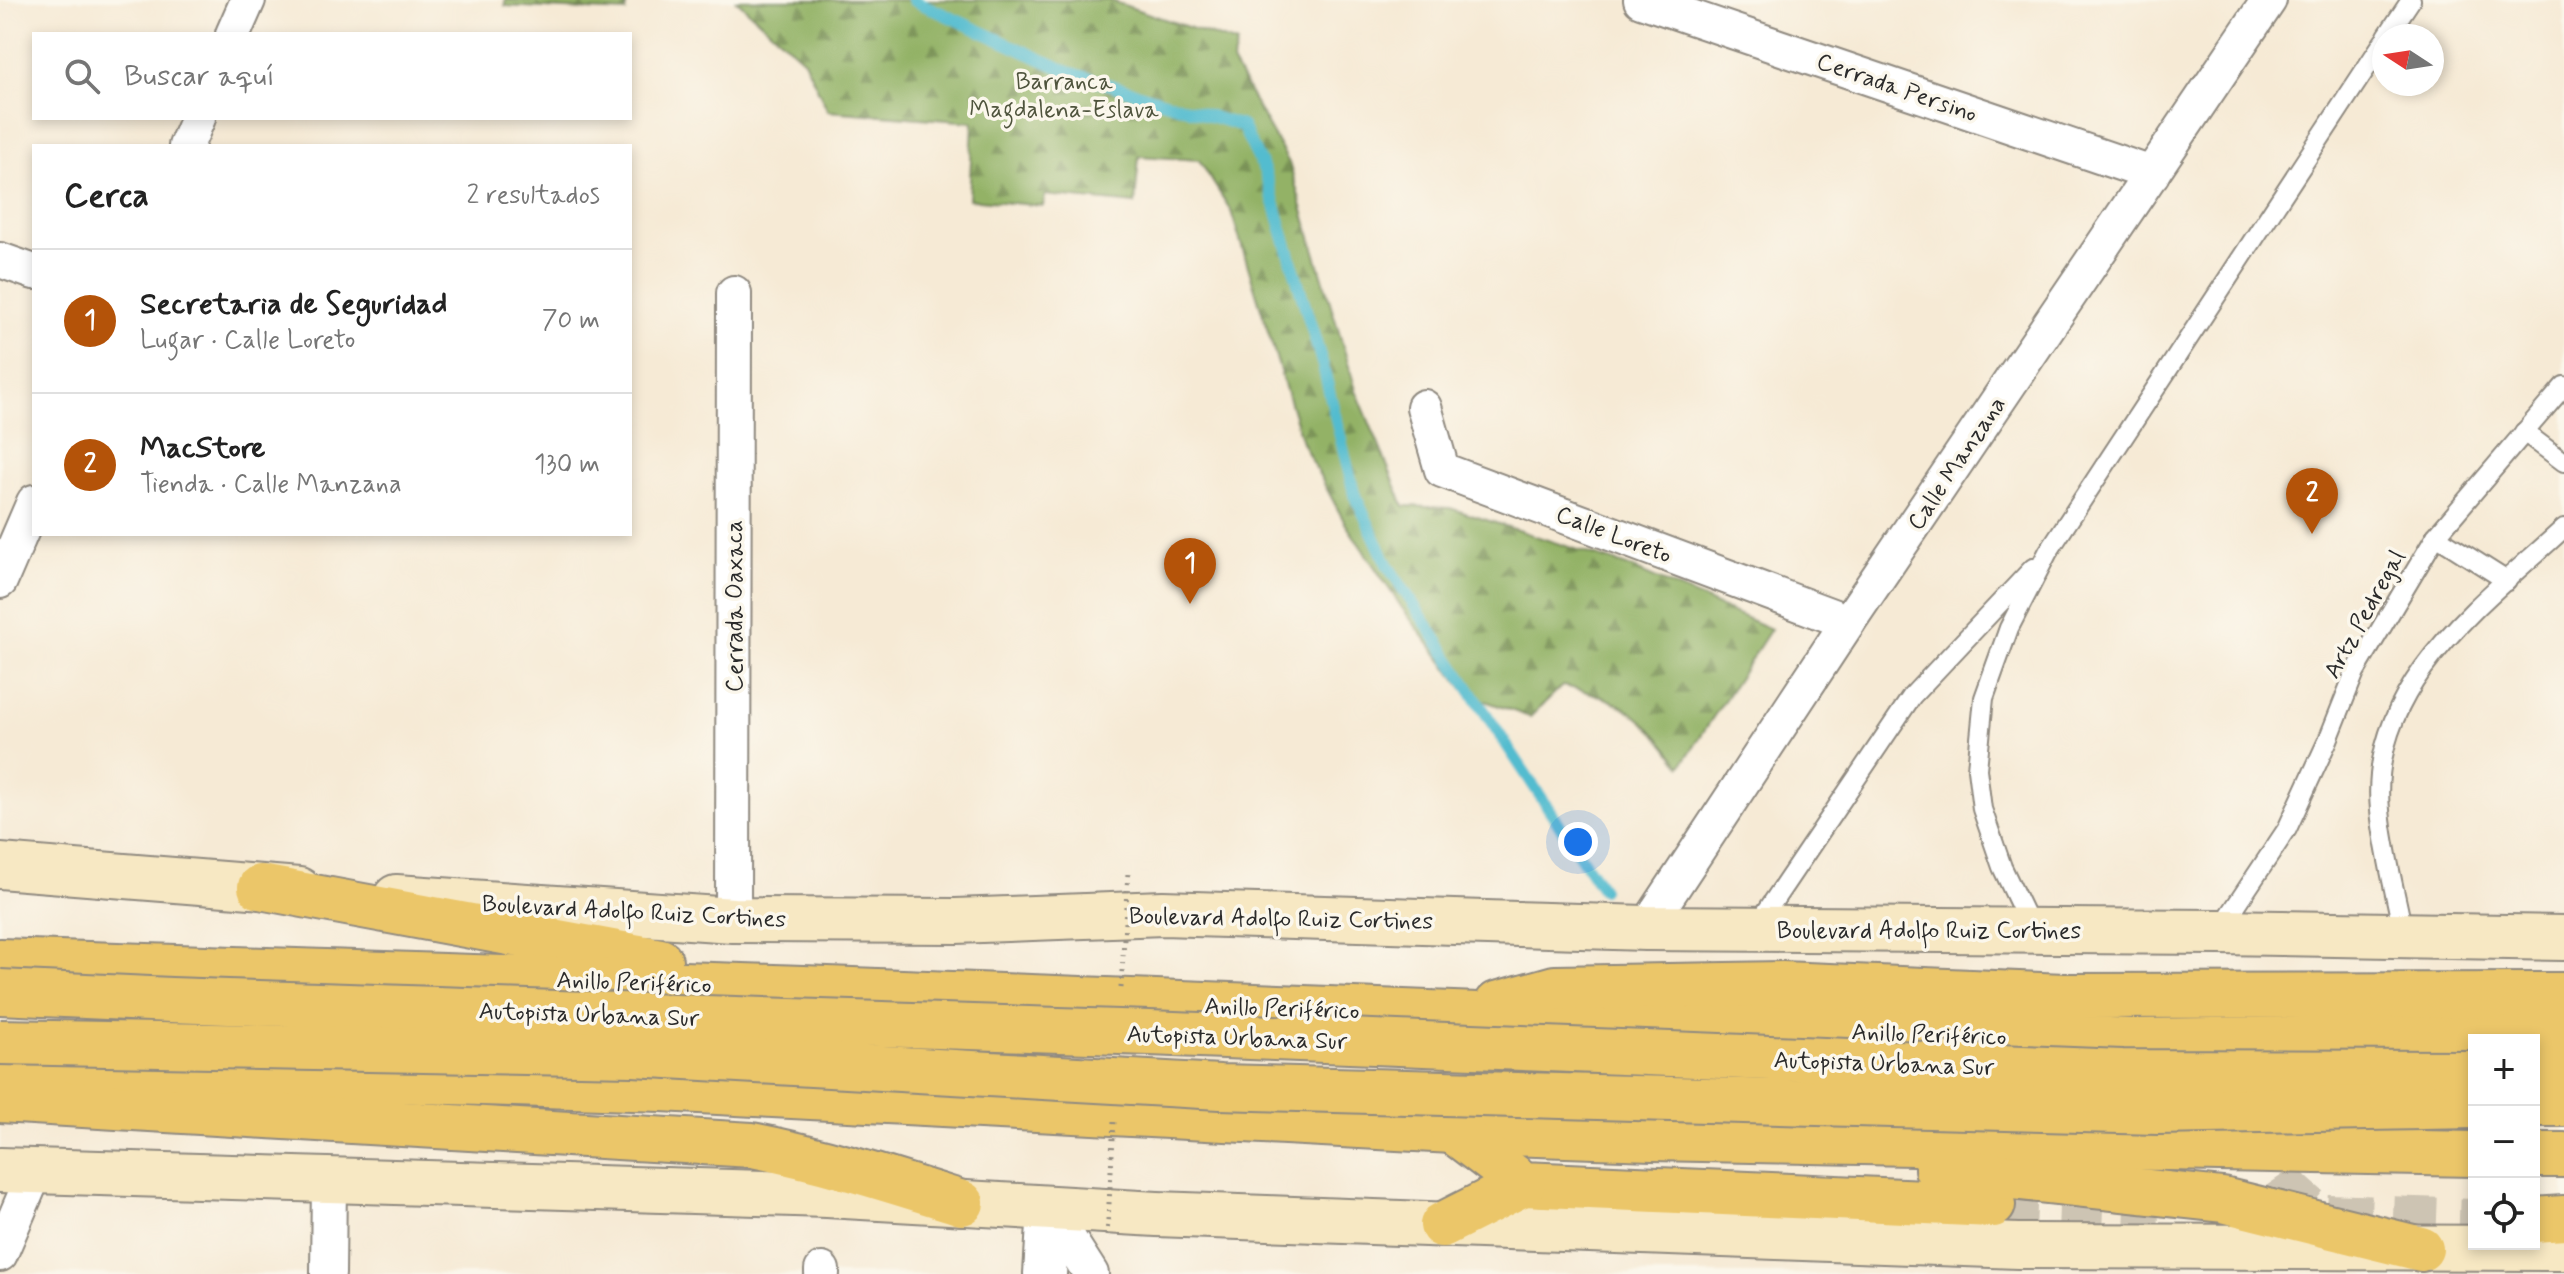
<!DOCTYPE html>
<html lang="es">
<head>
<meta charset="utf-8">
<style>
	:root { --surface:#fff; --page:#f6f6f6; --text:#222; --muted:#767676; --line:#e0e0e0; --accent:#b45309 }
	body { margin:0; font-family:Mynerve,sans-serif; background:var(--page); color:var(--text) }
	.controls { position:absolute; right:24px; bottom:24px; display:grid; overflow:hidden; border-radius:0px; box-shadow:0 4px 12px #0003 }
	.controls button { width:72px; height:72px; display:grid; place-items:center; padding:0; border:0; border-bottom:2px solid var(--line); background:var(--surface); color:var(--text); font:40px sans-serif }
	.compass { position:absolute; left:2372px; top:24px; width:72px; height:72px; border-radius:50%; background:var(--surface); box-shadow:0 4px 12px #0003; rotate:282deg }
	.you { position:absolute; left:1578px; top:842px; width:28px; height:28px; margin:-20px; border:6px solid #fff; border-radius:50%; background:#1a73e8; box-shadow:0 0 0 12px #1a73e833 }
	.badge { display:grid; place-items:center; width:52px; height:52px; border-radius:50%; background:var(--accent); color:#fff; font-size:26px; font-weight:700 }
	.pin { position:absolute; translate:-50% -66px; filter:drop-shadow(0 2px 4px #0008) }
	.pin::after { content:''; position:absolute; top:42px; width:28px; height:24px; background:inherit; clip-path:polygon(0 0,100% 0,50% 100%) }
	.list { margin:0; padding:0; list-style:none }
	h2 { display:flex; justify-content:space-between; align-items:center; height:104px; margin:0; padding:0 32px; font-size:34px }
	h2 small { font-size:26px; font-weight:400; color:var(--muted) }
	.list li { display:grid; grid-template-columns:52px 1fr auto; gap:24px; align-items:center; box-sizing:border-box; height:144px; padding:0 32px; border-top:2px solid var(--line) }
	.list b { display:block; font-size:30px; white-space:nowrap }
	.list p { margin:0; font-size:26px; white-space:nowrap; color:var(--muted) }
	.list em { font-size:26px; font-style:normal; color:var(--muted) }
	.icon { flex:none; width:44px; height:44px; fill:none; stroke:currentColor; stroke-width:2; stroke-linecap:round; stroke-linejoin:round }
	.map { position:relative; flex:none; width:2564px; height:1274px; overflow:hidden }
	.search { position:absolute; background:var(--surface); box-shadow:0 4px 12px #0003; left:32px; top:32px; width:600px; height:88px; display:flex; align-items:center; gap:20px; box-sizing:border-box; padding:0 28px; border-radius:0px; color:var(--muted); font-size:30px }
	.panel { position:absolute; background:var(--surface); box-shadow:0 4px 12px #0003; left:32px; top:144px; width:600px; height:392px; border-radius:0px }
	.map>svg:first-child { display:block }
</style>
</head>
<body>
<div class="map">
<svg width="2564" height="1274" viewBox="0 0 2564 1274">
	<defs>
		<pattern id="forest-firs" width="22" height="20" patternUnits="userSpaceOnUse" patternTransform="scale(2)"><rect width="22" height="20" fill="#93b266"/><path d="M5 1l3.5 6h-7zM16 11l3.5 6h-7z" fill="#789154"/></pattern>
	</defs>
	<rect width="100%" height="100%" fill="#fbf7ec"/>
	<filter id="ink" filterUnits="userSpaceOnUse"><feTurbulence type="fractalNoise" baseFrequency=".0125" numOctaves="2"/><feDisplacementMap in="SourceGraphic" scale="16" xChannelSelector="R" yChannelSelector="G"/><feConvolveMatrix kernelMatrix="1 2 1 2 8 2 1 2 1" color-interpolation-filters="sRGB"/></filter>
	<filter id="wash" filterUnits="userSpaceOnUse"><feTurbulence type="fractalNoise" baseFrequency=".006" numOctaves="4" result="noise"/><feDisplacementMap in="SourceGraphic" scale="32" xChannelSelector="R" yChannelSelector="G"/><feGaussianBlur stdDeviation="1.8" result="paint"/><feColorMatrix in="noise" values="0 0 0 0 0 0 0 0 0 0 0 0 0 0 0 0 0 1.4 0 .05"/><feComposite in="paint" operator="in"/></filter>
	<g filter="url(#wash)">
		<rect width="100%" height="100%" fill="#f6ead5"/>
		<g fill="url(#forest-firs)" stroke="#5f6e48" stroke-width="2">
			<polygon points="505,0 626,0 626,12 505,6"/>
			<path d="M736,0H1109L1237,44L1232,62L1289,163L1356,390L1404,506L1450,508L1627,566L1771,629L1681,766C1648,719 1620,696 1562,686L1530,717L1468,695L1402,608L1345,523L1302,442L1231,211L1199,160L1139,156L1135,204L1045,195L1043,206L969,199L973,122L828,111L804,60Z"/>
		</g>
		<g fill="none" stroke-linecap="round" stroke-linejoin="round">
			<polyline stroke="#52bccf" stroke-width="12" points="913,0 1069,72 1242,126 1265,172 1323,366 1354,493 1388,566 1602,889"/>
		</g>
	</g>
	<g filter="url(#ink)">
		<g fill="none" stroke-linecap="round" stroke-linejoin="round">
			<g stroke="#cdc4b3" stroke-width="44" stroke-dasharray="44 22" stroke-linecap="butt">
				<path d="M2268,1114C2262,1169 2277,1183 2319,1216"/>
				<polyline points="1993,1205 2159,1211"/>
				<polyline points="2327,1216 2474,1221"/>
			</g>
			<g stroke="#908a80" stroke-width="22">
				<g id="service">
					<polyline points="2387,36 2411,0"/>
					<polyline points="2524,432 2564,462"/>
					<polyline points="2436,536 2507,581"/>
					<polyline points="1756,927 1912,696 2033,568"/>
					<polyline points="2032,930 2002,867 1982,809 1977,769 1984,698 2009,628 2048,552 2384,41"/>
					<polyline points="2219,931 2287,829 2328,740 2355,672 2436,536 2564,386"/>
					<path d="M2404,937C2396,895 2384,852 2380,810C2368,685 2483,603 2564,528"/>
				</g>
			</g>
			<g stroke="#908a80" stroke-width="38">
				<g id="minor">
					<polyline points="1641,0 2152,174"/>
					<polyline points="233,34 248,0"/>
					<polyline points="186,146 198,118"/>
					<polyline points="0,260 34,272"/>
					<polyline points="1424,407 1442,470 1848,622"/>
					<polyline points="0,581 34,502"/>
					<polyline points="733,920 734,293"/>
					<polyline points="1646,928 1848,622 2269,0"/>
					<polyline points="1049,1208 1091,1274"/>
					<polyline points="0,1254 35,1172"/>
					<polyline points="328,1274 329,1181"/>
					<polyline points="822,1274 822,1270"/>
				</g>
			</g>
			<g stroke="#908a80" stroke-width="46">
				<polyline id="tertiary" points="1045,1274 1049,1208"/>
			</g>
			<g stroke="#908a80" stroke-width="48">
				<g id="secondary">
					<polyline points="0,866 299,890"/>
					<polyline points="396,897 733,920 956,921 1163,913 1646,928 2219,932 2564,938"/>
					<polyline points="0,1170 827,1195 1157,1214 2018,1246 2564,1248"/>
				</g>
			</g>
			<g stroke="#908a80" stroke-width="48">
				<g id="motorway">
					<polyline points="260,887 660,961"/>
					<polyline points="0,961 803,988 2133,1041 2564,1036"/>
					<polyline points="1497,1004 1555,988 1782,984 2065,996 2564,995"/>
					<polyline points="0,1067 661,1089 1453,1131 1652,1138 2474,1154"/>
					<polyline points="2534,1073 2564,1073"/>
					<path d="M0,1100L752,1145C824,1159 892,1181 962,1203"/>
					<polyline points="2534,1104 2564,1104"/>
					<polyline points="1453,1131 1523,1184 1993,1205"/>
					<polyline points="2534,1155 2564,1155"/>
					<polyline points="1937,1169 2223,1200 2421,1249"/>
					<polyline points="2534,1220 2564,1218"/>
					<polyline points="1442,1225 1523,1184"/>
				</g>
			</g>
			<use href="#service" stroke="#fff" stroke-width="18"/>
			<use href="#minor" stroke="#fff" stroke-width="34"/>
			<use href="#tertiary" stroke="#fff" stroke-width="42"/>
			<use href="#secondary" stroke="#f7e8c3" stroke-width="44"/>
			<use href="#motorway" stroke="#ebc669" stroke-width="44"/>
			<g stroke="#908a80" stroke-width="48" stroke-linecap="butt">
				<g id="motorway-bridge">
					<polyline points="0,992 171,1000 1149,1033 2122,1072 2474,1073"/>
					<polyline points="0,1042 633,1054 1220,1087 2158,1112 2474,1106"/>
				</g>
			</g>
			<g stroke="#908a80" stroke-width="5" stroke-dasharray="2 6" stroke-linecap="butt">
				<polyline points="1121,988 1128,873"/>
				<polyline points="1107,1236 1114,1122"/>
			</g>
			<use href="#motorway-bridge" stroke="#ebc669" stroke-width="44"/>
		</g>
	</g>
	<g text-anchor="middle" stroke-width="7" stroke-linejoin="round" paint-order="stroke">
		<g font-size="24" fill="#4f543d" stroke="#fbf7ec">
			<text x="1064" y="89">Barranca<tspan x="1064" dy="28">Magdalena-Eslava</tspan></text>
		</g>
		<g font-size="24" fill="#2b2b2b" stroke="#fbf7ec">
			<text transform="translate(1897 87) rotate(19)" y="8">Cerrada Persino</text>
			<text transform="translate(1956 463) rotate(-56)" y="8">Calle Manzana</text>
			<text transform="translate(1614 534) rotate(21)" y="8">Calle Loreto</text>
			<text transform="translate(734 606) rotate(-90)" y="8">Cerrada Oaxaca</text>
			<text transform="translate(2364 614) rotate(-61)" y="8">Artz Pedregal</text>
			<text transform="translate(634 911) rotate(3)" y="8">Boulevard Adolfo Ruiz Cortines</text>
			<text transform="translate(1281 918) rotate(1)" y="8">Boulevard Adolfo Ruiz Cortines</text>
			<text x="1929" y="938">Boulevard Adolfo Ruiz Cortines</text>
			<text transform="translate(634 982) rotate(2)" y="8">Anillo Periférico</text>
			<text transform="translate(1282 1008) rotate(2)" y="8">Anillo Periférico</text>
			<text transform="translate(589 1014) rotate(2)" y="8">Autopista Urbana Sur</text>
			<text transform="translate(1929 1034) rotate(2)" y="8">Anillo Periférico</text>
			<text transform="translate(1237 1037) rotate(2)" y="8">Autopista Urbana Sur</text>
			<text transform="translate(1884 1063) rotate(2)" y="8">Autopista Urbana Sur</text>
		</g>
	</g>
</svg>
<div class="controls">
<button>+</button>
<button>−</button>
<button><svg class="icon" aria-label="locate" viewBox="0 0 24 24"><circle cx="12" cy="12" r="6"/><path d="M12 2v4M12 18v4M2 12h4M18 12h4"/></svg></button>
</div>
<svg class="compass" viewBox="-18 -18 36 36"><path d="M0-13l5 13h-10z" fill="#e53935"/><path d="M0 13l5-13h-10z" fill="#767676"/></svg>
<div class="you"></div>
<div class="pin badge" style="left:1190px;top:604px">1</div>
<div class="pin badge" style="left:2312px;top:534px">2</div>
<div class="search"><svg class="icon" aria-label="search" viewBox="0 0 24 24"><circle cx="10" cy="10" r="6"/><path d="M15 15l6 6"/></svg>Buscar aquí</div>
<section class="panel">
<h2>Cerca<small>2 resultados</small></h2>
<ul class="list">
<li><span class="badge">1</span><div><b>Secretaria de Seguridad</b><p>Lugar · Calle Loreto</p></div><em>70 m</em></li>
<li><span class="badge">2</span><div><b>MacStore</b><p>Tienda · Calle Manzana</p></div><em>130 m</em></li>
</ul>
</section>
</div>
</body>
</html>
